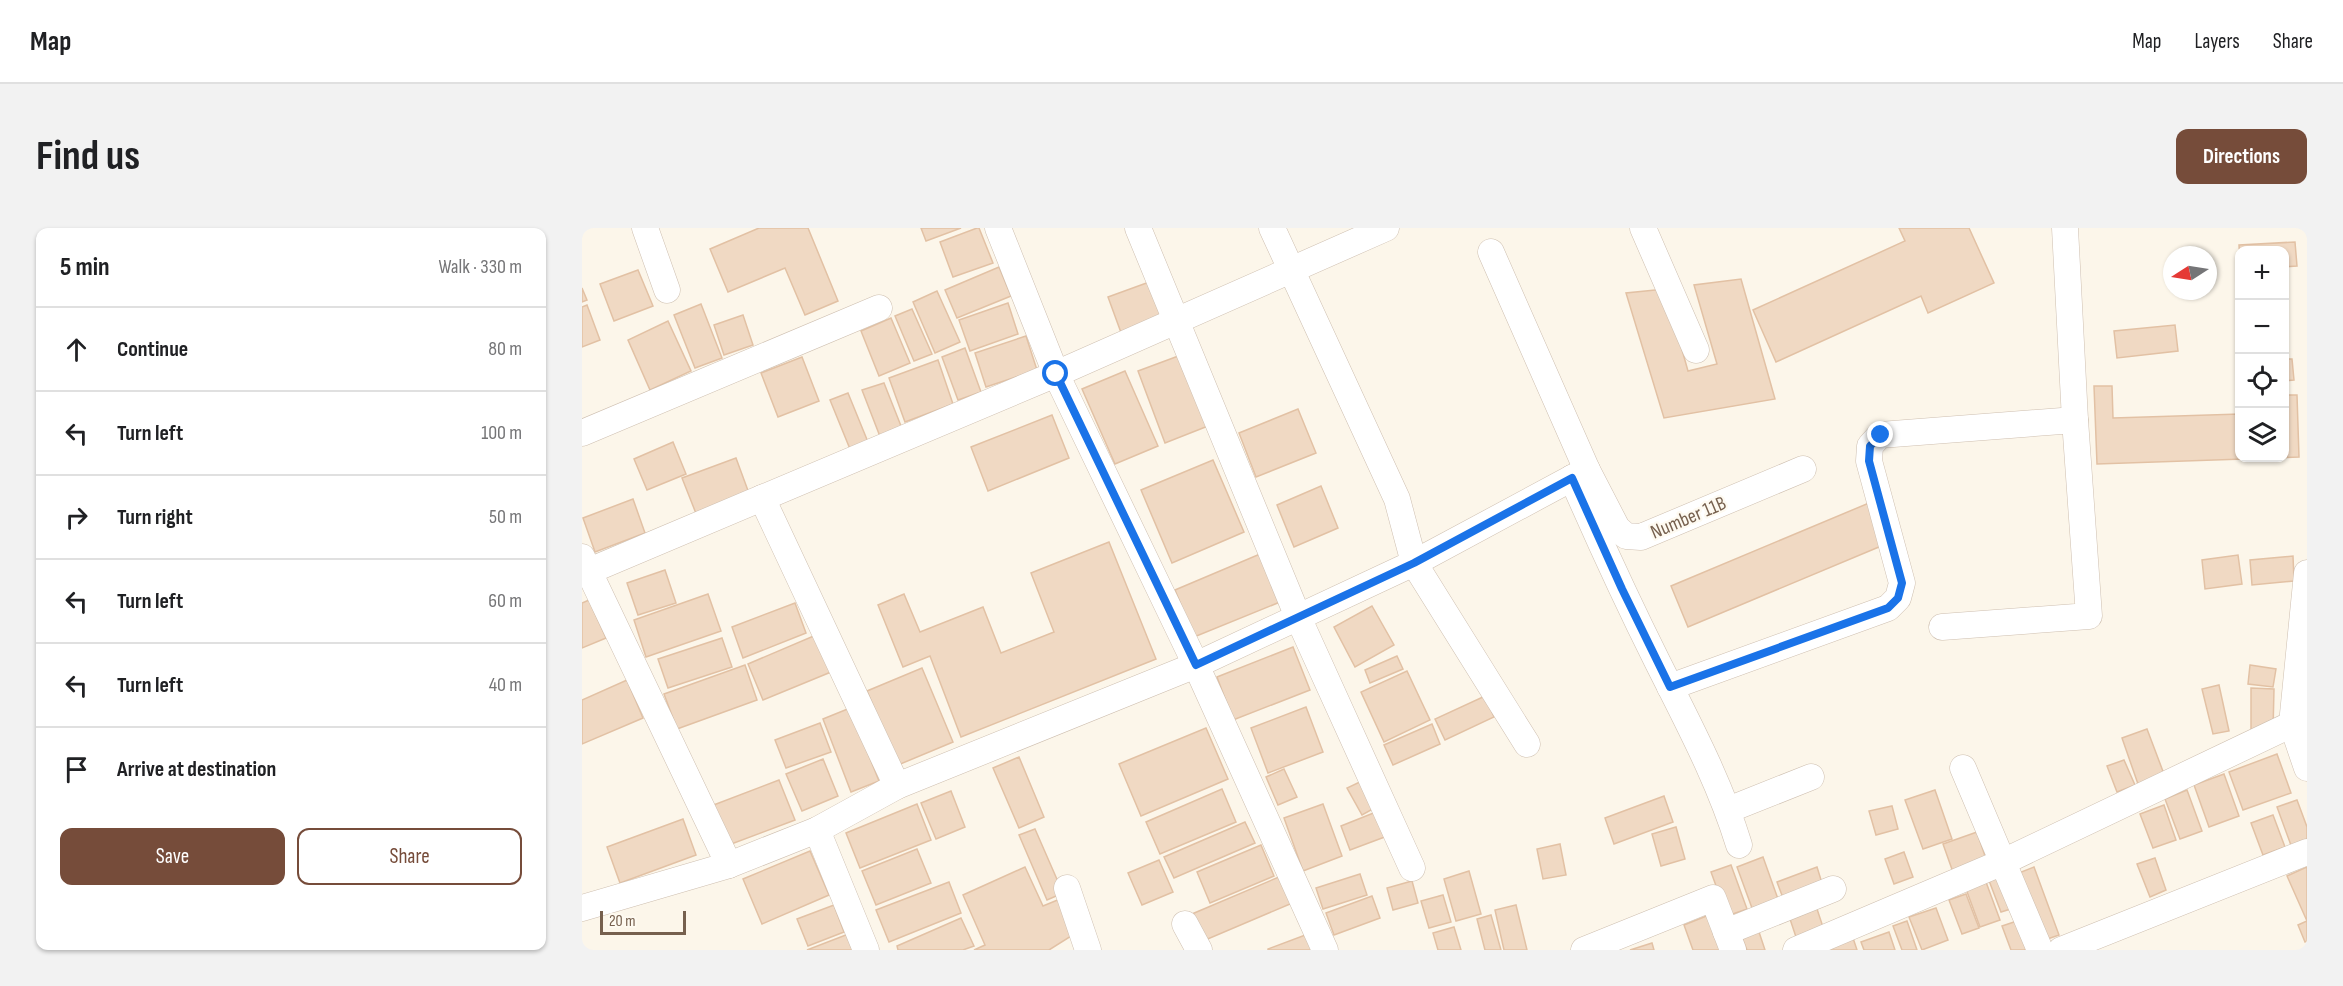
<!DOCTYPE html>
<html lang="en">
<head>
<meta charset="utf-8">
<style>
	:root { --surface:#fff; --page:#f2f2f2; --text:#202124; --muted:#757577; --line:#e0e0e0; --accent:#764c3a }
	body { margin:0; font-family:"Sofia Sans Condensed",sans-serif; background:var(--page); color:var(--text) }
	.controls { position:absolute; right:18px; top:18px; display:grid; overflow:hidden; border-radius:12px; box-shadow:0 2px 4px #0004 }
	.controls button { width:54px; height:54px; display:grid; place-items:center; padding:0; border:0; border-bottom:2px solid var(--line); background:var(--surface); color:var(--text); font:30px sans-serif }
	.compass { position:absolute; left:1581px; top:18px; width:54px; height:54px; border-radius:50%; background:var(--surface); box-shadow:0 2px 4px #0004; rotate:258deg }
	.scale { position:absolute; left:18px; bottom:15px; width:86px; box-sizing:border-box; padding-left:6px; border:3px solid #76604e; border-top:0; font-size:16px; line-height:21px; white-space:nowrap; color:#76604e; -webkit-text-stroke:4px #fefaf1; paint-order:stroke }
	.stop { position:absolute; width:18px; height:18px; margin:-14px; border:4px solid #1a73e8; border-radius:50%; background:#fff }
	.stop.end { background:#1a73e8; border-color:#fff; box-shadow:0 2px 6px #0008 }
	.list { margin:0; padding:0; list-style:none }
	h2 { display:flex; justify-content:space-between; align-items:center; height:78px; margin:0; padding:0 24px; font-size:26px }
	h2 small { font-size:20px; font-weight:400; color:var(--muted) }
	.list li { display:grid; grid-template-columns:39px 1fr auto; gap:18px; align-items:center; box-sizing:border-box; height:84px; padding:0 24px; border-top:2px solid var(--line) }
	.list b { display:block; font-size:22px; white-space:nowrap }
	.list em { font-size:20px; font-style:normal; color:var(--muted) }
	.actions { display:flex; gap:12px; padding:18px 24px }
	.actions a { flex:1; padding:14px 0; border:2px solid var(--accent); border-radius:12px; text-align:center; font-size:21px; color:var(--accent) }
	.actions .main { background:var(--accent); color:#fff }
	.icon { flex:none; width:33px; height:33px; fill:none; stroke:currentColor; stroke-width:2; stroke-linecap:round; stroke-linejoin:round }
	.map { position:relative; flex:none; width:1725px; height:722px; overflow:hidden; border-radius:12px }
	header { display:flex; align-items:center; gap:36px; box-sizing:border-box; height:84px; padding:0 30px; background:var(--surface); border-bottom:2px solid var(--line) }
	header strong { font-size:28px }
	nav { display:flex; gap:33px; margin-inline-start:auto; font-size:21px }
	.intro { display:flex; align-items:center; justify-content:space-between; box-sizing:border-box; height:144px; padding:0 36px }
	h1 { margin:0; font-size:42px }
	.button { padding:15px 27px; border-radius:12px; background:var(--accent); color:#fff; font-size:21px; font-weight:700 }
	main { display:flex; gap:36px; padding:0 36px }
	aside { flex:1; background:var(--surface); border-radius:12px; box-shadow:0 2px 4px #0004 }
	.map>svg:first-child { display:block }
</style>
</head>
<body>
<header>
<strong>Map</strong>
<nav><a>Map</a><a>Layers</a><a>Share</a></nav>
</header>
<div class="intro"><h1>Find us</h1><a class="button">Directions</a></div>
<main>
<aside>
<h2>5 min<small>Walk · 330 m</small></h2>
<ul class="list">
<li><svg class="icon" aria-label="ahead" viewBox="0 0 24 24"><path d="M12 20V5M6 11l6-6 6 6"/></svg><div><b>Continue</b></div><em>80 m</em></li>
<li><svg class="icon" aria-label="left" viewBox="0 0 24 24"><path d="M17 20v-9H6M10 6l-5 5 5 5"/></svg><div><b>Turn left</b></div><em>100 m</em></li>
<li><svg class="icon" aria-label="right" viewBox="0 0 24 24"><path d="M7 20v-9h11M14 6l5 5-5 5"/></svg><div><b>Turn right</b></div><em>50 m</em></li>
<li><svg class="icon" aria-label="left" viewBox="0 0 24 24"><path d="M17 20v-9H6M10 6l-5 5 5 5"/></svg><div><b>Turn left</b></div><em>60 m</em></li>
<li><svg class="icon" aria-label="left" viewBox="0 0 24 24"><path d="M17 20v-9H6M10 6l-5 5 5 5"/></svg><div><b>Turn left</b></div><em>40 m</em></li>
<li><svg class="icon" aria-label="arrive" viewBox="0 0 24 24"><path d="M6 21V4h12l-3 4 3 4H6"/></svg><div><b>Arrive at destination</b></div></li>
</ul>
<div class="actions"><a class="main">Save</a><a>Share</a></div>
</aside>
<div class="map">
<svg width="1725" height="722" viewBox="0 0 1725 722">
	<rect width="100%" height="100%" fill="#fcf6ea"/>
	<g fill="#f0d9c3" stroke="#e2c1a4" stroke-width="1.5">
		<polygon points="177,0 226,0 256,73 223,87 203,40 146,64 128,21"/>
		<polygon points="339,0 379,0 344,13"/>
		<polygon points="395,0 397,0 411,35 371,49 358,14"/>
		<polygon points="1317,0 1387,0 1412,55 1346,85 1339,68 1194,134 1171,82 1323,13"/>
		<polygon points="1713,14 1715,38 1702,39 1702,22 1658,22 1658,34 1657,17"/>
		<polygon points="417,39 429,68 375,90 363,62"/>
		<polygon points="56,42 71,78 32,93 18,56"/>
		<polygon points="1159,51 1193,171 1082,190 1044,65 1083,61 1106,143 1135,136 1112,57"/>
		<polygon points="570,53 584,94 541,110 526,69"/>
		<polygon points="0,60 5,72 0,74"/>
		<polygon points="355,63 378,114 353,125 331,74"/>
		<polygon points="426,75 436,106 388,123 377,92"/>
		<polygon points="119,76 140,130 113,140 92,87"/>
		<polygon points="5,77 18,112 0,119 0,79"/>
		<polygon points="330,81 350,126 332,133 313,88"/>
		<polygon points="161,87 171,117 142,127 132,97"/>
		<polygon points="309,90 328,135 297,148 279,103"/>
		<polygon points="86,93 109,143 68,162 46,112"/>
		<polygon points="1593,97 1596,123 1535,130 1532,103"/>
		<polygon points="444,108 455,142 404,159 393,125"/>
		<polygon points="383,120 399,164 376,172 360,129"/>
		<polygon points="599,127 626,198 583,215 556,143"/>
		<polygon points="220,129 237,173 196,189 179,145"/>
		<polygon points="1702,131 1710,131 1712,152 1702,153"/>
		<polygon points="356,132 371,176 323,194 307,150"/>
		<polygon points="543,143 576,218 533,236 500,161"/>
		<polygon points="302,155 321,203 299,211 280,162"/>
		<polygon points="1512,158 1530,158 1531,190 1658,186 1658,230 1702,230 1702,167 1715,167 1717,229 1515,236"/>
		<polygon points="266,165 286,214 268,221 248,172"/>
		<polygon points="716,181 734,225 674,249 657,205"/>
		<polygon points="470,187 487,230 406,263 389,219"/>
		<polygon points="91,214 104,246 65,262 52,231"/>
		<polygon points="154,230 168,268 115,288 100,250"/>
		<polygon points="631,232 662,304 590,335 559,262"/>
		<polygon points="739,258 756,300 712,319 695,277"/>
		<polygon points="51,271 63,305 13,324 1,290"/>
		<polygon points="1287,275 1304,316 1106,399 1089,358"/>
		<polygon points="527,314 574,431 379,509 348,428 321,439 296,377 322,366 338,404 401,379 419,425 472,404 449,345"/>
		<polygon points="678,326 698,374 612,409 593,362"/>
		<polygon points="1656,327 1660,356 1623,361 1620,332"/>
		<polygon points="1711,328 1712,353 1670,357 1668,332"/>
		<polygon points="83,342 94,375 56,387 45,355"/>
		<polygon points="126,366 139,403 64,429 52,392"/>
		<polygon points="7,372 24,410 0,420 0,375"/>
		<polygon points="213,375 224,405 161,430 150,399"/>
		<polygon points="790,378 812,417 773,439 752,399"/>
		<polygon points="234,407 249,444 181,472 166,436"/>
		<polygon points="140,410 150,439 86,460 76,431"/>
		<polygon points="711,419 728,462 651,492 635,449"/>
		<polygon points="815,428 821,441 788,455 783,442"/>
		<polygon points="163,437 175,472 95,501 82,466"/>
		<polygon points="1668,437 1694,441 1691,459 1666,456"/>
		<polygon points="340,440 371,514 316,537 285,463"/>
		<polygon points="825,443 848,492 802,514 779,464"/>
		<polygon points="45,452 61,490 0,516 0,472"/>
		<polygon points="1637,457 1647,503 1631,506 1620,461"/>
		<polygon points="1669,460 1692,461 1691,503 1669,503"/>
		<polygon points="903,468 912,489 863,512 853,491"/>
		<polygon points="724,479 741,524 686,545 669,500"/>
		<polygon points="268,480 297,553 269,564 241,491"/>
		<polygon points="238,495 249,524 204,540 193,512"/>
		<polygon points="850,496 858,516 811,537 802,517"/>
		<polygon points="624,500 646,551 559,588 537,536"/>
		<polygon points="1565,501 1582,546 1556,556 1540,510"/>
		<polygon points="1695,526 1709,565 1661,582 1647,544"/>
		<polygon points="437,529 462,589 437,600 411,540"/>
		<polygon points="241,531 256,568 220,583 204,546"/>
		<polygon points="1542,532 1553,557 1535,564 1525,538"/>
		<polygon points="702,541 715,569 696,577 684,549"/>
		<polygon points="1642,546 1657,588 1627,599 1612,557"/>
		<polygon points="784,551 798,577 780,587 765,560"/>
		<polygon points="197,552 213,592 144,618 129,578"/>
		<polygon points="640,561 654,594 578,626 564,594"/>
		<polygon points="1353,562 1370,611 1341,621 1323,572"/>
		<polygon points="1605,562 1620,603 1598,611 1583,571"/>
		<polygon points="369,563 383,599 354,611 339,575"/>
		<polygon points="1082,568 1091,594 1032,616 1023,590"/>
		<polygon points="1715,572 1725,599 1725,614 1710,620 1695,579"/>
		<polygon points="335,576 349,612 278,640 264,605"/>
		<polygon points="741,576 760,628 721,643 702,590"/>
		<polygon points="1582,577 1594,612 1571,620 1558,586"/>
		<polygon points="1310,578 1316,601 1294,607 1287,583"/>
		<polygon points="799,582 808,607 768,622 759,598"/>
		<polygon points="1691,587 1703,619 1681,627 1669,595"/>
		<polygon points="101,591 114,627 38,655 25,619"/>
		<polygon points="663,594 673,615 592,650 582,629"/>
		<polygon points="1094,599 1103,631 1079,638 1070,606"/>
		<polygon points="453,601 481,665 465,672 437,607"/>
		<polygon points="1395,604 1405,634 1372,647 1361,616"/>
		<polygon points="978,616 984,647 961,651 955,621"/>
		<polygon points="679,617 692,648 628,675 615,644"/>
		<polygon points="335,621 349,655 294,677 280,643"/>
		<polygon points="228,623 247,667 180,696 161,651"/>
		<polygon points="1322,624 1331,649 1312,656 1303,631"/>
		<polygon points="1181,629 1196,671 1170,680 1155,639"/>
		<polygon points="1573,630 1584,662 1568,669 1555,636"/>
		<polygon points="577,632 591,664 560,677 546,645"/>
		<polygon points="1149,637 1165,681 1145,688 1129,644"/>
		<polygon points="443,639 461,678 478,671 494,705 467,722 392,722 403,717 381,667"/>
		<polygon points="1235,639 1240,655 1201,670 1195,654"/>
		<polygon points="1452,639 1477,707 1457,714 1432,647"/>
		<polygon points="1725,639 1725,713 1723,714 1716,697 1725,693 1705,648"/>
		<polygon points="887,643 899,686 874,693 862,651"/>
		<polygon points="1420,645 1432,680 1419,684 1406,650"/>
		<polygon points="704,646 715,673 621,713 610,686"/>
		<polygon points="778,646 785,667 741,681 734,660"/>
		<polygon points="830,653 836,675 811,682 805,660"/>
		<polygon points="367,654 379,685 307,714 294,682"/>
		<polygon points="1404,654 1418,692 1398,699 1384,661"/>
		<polygon points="1384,666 1397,700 1380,706 1367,672"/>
		<polygon points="861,667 869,694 847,700 839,673"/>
		<polygon points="790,668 798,690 752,707 744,685"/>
		<polygon points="252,677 262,704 226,718 215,691"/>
		<polygon points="934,677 945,722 922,722 913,682"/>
		<polygon points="1234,678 1241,699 1214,709 1207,688"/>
		<polygon points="1354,680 1366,712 1340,722 1327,689"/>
		<polygon points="1132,685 1146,722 1111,722 1102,697"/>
		<polygon points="909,687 919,722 903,722 895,691"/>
		<polygon points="379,690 392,718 381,722 316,722 315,718"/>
		<polygon points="1441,691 1451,719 1442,722 1429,722 1420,698"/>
		<polygon points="1325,693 1335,722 1320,722 1311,698"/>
		<polygon points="1175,698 1183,722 1165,722 1158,705"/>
		<polygon points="872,699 879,722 856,722 851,705"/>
		<polygon points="1307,704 1313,722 1282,722 1279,714"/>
		<polygon points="269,705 276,722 225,722"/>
		<polygon points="726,706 732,722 686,722 686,721"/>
		<polygon points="1270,707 1275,722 1230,722"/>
		<polygon points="1070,715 1072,722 1048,722"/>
	</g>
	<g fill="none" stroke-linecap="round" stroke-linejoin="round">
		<g stroke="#cebfb0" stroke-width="27">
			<g id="street">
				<polyline points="63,0 85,62"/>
				<polyline points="416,0 474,146 614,437 743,722"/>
				<polyline points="556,0 716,389 830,640"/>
				<polyline points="690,0 815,271 832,335 945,516"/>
				<polyline points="1061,0 1114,122"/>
				<polyline points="909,24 1005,242"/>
				<polyline points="0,205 297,80"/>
				<path d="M990,250C1017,312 1045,373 1075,433C1105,493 1137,552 1157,617"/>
				<polyline points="180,270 315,558"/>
				<polyline points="0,329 147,637"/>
				<polyline points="1725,345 1710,496 1725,540"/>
				<polyline points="0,346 474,146 804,0"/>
				<polyline points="1360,399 1507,388 1493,192 1483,0"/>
				<polyline points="1088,459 1306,380 1316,370 1320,355 1287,233 1288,218 1298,207 1493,192"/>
				<polyline points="1381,540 1458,722"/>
				<polyline points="1146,582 1229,549"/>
				<polyline points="235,602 284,722"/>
				<polyline points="485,660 506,722"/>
				<polyline points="0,680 147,637 235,602 315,558 614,437 832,335 1005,242 1035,300 1044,308 1059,309 1221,241"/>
				<polyline points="603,696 617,722"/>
				<polyline points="1144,704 1251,661"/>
				<polyline points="1002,722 1131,670 1151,722"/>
				<polyline points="1214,722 1421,634 1725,489"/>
				<polyline points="1479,722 1725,624"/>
			</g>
		</g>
		<use href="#street" stroke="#fff" stroke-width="26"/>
	</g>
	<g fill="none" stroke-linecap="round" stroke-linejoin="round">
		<polyline stroke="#1a73e8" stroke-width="8" points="474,146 614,437 832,335 990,250 1040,361 1088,459 1306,380 1316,370 1320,355 1287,233 1288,218 1299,207"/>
	</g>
	<g text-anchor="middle" stroke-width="4.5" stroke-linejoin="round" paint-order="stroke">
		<g font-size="20" fill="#76604e" stroke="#fefaf1">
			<text transform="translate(1106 289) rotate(-23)" y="7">Number 11B</text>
		</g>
	</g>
</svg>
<div class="controls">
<button>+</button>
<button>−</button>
<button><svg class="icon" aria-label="locate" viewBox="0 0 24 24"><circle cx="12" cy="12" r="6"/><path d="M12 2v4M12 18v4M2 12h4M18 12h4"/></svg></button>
<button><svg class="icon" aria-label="layers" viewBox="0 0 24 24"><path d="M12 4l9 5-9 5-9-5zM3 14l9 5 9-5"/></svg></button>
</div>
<svg class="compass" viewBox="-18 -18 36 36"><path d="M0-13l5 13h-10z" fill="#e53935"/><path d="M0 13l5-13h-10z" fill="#757577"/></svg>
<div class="scale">20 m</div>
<div class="stop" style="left:474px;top:146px"></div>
<div class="stop end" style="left:1299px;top:207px"></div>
</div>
</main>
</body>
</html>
